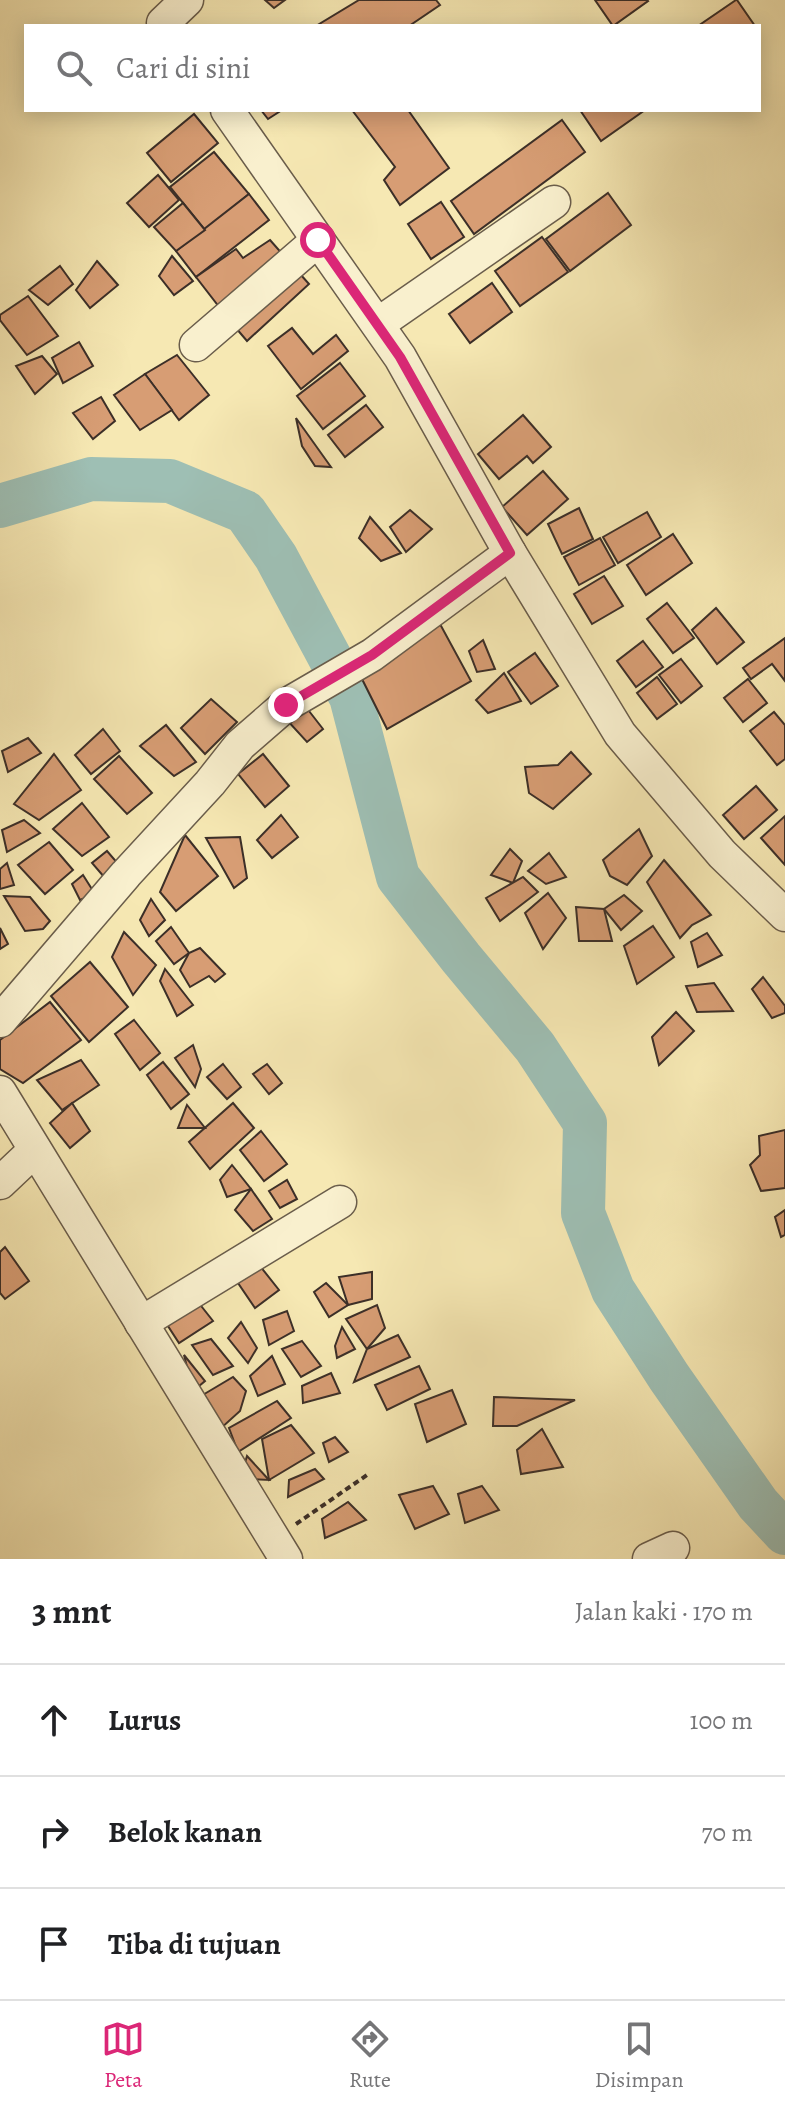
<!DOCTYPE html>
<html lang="id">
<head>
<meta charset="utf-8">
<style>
	:root { --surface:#fff; --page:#f2f2f2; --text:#202124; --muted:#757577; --line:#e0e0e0; --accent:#db2777 }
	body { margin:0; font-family:Alegreya,serif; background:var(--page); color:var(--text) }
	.stop { position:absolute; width:24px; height:24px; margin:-18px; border:6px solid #db2777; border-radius:50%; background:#fff }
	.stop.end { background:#db2777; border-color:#fff; box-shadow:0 2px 8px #0008 }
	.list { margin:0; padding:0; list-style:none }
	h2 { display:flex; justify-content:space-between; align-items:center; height:104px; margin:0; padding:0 32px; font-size:34px }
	h2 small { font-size:26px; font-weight:400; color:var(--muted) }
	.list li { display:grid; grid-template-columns:52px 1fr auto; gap:24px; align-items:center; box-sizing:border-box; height:112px; padding:0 32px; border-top:2px solid var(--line) }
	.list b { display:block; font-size:30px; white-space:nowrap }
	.list em { font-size:26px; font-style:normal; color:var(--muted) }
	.icon { flex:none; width:44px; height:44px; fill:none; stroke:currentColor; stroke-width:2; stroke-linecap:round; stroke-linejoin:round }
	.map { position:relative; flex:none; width:785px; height:1559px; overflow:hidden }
	.search { position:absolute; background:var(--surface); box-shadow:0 4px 20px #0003; left:24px; right:24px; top:24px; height:88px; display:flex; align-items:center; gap:20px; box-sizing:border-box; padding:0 28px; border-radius:0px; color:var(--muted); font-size:30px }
	.sheet { height:440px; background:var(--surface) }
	nav { display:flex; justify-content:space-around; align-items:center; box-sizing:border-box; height:112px; border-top:2px solid var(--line); background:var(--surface); font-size:22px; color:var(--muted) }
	nav a { display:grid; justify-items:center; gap:4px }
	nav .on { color:var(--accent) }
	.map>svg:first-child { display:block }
</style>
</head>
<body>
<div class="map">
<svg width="785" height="1559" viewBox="0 0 785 1559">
	<rect width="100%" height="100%" fill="#f6e8b3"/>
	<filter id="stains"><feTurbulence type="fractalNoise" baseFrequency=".0025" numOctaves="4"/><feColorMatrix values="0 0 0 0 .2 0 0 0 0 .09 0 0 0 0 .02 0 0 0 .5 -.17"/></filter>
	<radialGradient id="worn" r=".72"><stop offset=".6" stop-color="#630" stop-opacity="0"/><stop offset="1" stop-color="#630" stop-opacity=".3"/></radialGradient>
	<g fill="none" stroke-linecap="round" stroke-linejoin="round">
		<polyline stroke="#9ebfb4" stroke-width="44" points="0,506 91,479 170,481 245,512 276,557 351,697 398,877 461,958 535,1047 585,1123 583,1213 613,1290 669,1377 758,1504 785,1533"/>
	</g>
	<g fill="#d79d74" stroke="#3c2f28" stroke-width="2">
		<polygon points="265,0 285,0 274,8"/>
		<polygon points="359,0 436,0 440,5 409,26 316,26"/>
		<polygon points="595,0 647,0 648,1 613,26"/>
		<polygon points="737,0 755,26 698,26 736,0"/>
		<polygon points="261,110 282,110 268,119"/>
		<polygon points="352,110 408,110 449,168 400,205 384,180 395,167"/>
		<polygon points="580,110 645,110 601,141"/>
		<polygon points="194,114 218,143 171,182 147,153"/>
		<polygon points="562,120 585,152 474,234 451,201"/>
		<polygon points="214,152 249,194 205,230 170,187"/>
		<polygon points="158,175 179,200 149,227 127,203"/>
		<polygon points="608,193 631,225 570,271 546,239"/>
		<polygon points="249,194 269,220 196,277 176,251"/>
		<polygon points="441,202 464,237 431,259 408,224"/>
		<polygon points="183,203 205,230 176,251 154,227"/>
		<polygon points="542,237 568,272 520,306 495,271"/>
		<polygon points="270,240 292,265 230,321 196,277 236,249 243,258"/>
		<polygon points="172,256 193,281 174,295 159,276"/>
		<polygon points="97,261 118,285 90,308 76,290"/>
		<polygon points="292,265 309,284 247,341 230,321"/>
		<polygon points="60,266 73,284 48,305 29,290"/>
		<polygon points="492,283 512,312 470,343 449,314"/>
		<polygon points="28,296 58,336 27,355 0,320 0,315"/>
		<polygon points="292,328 313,354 336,335 348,351 301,389 268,346"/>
		<polygon points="79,342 93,366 63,383 52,358"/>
		<polygon points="177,355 209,395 179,420 145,374"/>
		<polygon points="42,356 57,374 35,394 16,366"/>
		<polygon points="340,363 365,396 323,429 297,396"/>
		<polygon points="145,374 172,410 140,430 114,395"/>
		<polygon points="101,397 115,421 93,439 73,413"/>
		<polygon points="366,405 383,427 345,457 328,435"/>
		<polygon points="523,415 551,447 533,463 527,456 499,479 478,454"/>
		<polygon points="296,418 331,467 315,466 302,446"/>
		<polygon points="543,471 568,499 527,535 502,507"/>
		<polygon points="579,508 593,539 562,554 548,524"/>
		<polygon points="410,510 432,529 406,552 390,527"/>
		<polygon points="647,512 661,537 618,563 603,537"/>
		<polygon points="370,517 401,553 381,561 359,538"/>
		<polygon points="673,534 692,563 646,595 627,565"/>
		<polygon points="600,538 615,565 579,585 564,557"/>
		<polygon points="604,576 623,606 592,624 574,594"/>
		<polygon points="667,603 694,638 673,653 647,619"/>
		<polygon points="716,608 744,642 717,664 692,630"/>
		<polygon points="440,624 471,681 387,729 361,677"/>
		<polygon points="785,638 785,681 772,664 751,679 743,668"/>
		<polygon points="483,640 495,669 477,672 469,651"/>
		<polygon points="643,641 663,667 636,687 617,661"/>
		<polygon points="535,653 558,686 531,704 508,672"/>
		<polygon points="681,659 702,686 681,703 659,675"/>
		<polygon points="504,673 521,701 488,713 476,700"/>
		<polygon points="657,677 677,704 657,719 637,693"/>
		<polygon points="748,679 767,703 743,722 724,698"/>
		<polygon points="211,699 237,722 205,754 181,728"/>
		<polygon points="302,702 323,729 307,742 286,719"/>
		<polygon points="774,712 785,725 785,759 777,765 750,731"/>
		<polygon points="166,725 196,762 174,776 140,746"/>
		<polygon points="103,729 120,751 91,774 75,755"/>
		<polygon points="28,738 41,753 8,772 2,751"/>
		<polygon points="571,752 591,774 553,809 529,793 525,767 558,765"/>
		<polygon points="54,754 81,790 39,820 14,804"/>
		<polygon points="263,754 289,786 265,807 238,774"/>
		<polygon points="119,756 152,793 127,814 94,779"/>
		<polygon points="756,786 777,810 744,839 723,815"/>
		<polygon points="82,803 109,837 82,856 53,829"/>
		<polygon points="281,815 298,837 272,858 257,840"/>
		<polygon points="785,816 785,865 761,838"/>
		<polygon points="24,820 40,833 7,852 2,830"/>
		<polygon points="639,829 652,856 627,885 610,876 603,860"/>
		<polygon points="185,835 218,876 176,911 160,892"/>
		<polygon points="240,837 247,878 234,888 206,838"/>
		<polygon points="49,842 73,870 45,894 18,865"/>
		<polygon points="510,849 522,861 513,883 491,875"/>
		<polygon points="107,851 120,866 105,878 92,863"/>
		<polygon points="549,853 566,877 546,884 528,871"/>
		<polygon points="664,860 711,915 692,925 680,938 647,882"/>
		<polygon points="7,863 14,885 0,889 0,869"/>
		<polygon points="83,875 95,894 80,900 72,884"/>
		<polygon points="523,877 538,892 500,921 486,898"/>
		<polygon points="548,893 566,918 543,949 525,913"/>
		<polygon points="624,895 642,911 621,930 604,909"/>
		<polygon points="4,896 30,897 50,921 43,929 25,931"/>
		<polygon points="151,899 165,920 149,936 140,920"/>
		<polygon points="576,907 604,909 612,941 579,941"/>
		<polygon points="653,926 674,957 637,984 624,946"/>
		<polygon points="171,927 189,953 174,964 156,941"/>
		<polygon points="0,928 8,944 0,949"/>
		<polygon points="124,932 156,965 133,995 112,957"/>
		<polygon points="707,933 722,955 698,967 691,942"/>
		<polygon points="200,948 225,974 215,982 209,976 190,987 180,970 189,953"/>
		<polygon points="90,962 128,1007 89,1042 51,996"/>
		<polygon points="165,969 193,1005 177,1016 160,981"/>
		<polygon points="763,977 785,1006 785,1013 772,1018 752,989"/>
		<polygon points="714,983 733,1011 697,1012 686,986"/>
		<polygon points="50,1002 81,1040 23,1083 0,1069 0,1040"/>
		<polygon points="676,1012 694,1031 659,1065 652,1037"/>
		<polygon points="134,1020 160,1053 140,1070 115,1034"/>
		<polygon points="193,1045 201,1069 195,1087 175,1058"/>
		<polygon points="81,1060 99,1085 62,1110 37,1080"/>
		<polygon points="163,1062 189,1094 171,1109 147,1075"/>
		<polygon points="223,1064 241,1087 227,1099 207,1077"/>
		<polygon points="267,1064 282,1083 269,1094 253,1074"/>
		<polygon points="72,1103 90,1131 70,1148 50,1123"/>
		<polygon points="233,1103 254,1128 210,1169 189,1142"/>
		<polygon points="187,1105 205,1128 178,1128"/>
		<polygon points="785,1130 785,1188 761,1191 750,1165 760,1155 759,1136"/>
		<polygon points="261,1131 287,1164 264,1181 240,1150"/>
		<polygon points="232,1165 251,1189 227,1197 220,1180"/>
		<polygon points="287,1180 297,1199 280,1208 269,1191"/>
		<polygon points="251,1189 272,1219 253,1231 235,1210"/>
		<polygon points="785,1210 785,1235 781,1237 775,1217"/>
		<polygon points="5,1247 29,1281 5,1299 0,1293 0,1252"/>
		<polygon points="260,1266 279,1290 255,1308 236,1280"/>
		<polygon points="372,1272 372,1299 348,1305 339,1277"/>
		<polygon points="326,1283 348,1305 329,1317 314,1292"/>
		<polygon points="198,1302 213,1321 179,1343 166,1323"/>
		<polygon points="377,1305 385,1328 367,1349 346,1319"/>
		<polygon points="287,1311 294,1331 269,1345 263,1320"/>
		<polygon points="241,1322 257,1348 248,1363 228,1338"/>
		<polygon points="342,1327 355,1349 337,1358 335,1346"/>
		<polygon points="398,1335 410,1357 354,1382 367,1349"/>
		<polygon points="211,1339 233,1366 213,1375 192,1345"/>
		<polygon points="302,1341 321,1366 301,1377 282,1349"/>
		<polygon points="184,1355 205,1381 193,1391"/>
		<polygon points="272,1356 285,1384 258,1396 250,1376"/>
		<polygon points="419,1366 430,1389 387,1410 375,1385"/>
		<polygon points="331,1373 340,1393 303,1403 302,1386"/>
		<polygon points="233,1377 246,1391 240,1411 219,1430 201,1396"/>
		<polygon points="452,1390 466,1424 427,1442 415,1404"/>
		<polygon points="494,1397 575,1400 517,1426 493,1426"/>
		<polygon points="277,1401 291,1418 238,1452 229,1428"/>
		<polygon points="291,1425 314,1453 269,1480 262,1439"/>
		<polygon points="542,1429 563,1467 521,1474 517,1450"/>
		<polygon points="335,1437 348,1452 329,1462 323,1443"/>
		<polygon points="247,1456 269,1480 248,1479 244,1466"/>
		<polygon points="315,1469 324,1479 288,1497 289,1480"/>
		<polygon points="433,1486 449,1514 415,1529 399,1495"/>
		<polygon points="482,1486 499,1510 465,1523 458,1494"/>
		<polygon points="348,1502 366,1520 325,1538 322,1519"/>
	</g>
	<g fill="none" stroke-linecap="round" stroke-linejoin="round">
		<g stroke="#6a5d4b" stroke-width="35">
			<g id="minor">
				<polyline points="163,23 187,0"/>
				<polyline points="227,110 400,357 510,553 620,734 722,854 785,915"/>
				<polyline points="378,324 554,202"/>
				<polyline points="196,345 318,240"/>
				<polyline points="0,1021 126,874 210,783 240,745 286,705 372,655 510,553"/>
				<polyline points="0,1092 286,1559"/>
				<polyline points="0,1183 35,1150"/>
				<polyline points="141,1323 340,1202"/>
				<polyline points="649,1559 673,1548"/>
			</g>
		</g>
		<polyline stroke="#3c2f28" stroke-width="4" stroke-dasharray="6 4" stroke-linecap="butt" points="296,1524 367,1475"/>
		<use href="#minor" stroke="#f9f0ce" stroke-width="32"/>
	</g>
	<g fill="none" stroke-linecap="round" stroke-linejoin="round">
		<polyline stroke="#db2777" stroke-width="10" points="286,705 372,655 510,553 400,357 318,240"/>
	</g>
	<rect width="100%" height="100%" filter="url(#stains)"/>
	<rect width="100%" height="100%" fill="url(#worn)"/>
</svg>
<div class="stop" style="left:318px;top:240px"></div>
<div class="stop end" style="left:286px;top:705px"></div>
<div class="search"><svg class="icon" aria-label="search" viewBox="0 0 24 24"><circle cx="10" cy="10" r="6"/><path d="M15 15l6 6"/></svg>Cari di sini</div>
</div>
<section class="sheet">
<h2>3 mnt<small>Jalan kaki · 170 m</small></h2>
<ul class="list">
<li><svg class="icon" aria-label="ahead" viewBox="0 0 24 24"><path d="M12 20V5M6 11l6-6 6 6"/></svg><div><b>Lurus</b></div><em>100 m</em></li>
<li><svg class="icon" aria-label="right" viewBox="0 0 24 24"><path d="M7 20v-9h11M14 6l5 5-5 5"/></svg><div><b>Belok kanan</b></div><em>70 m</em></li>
<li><svg class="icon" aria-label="arrive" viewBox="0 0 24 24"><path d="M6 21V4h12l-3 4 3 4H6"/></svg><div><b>Tiba di tujuan</b></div></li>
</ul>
</section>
<nav>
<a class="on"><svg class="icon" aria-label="map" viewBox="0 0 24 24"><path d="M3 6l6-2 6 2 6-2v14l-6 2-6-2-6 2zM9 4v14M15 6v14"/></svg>Peta</a>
<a><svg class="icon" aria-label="directions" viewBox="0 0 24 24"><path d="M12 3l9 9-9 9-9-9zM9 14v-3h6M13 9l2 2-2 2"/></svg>Rute</a>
<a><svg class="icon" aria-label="saved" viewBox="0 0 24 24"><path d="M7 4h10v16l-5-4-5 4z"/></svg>Disimpan</a>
</nav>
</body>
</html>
